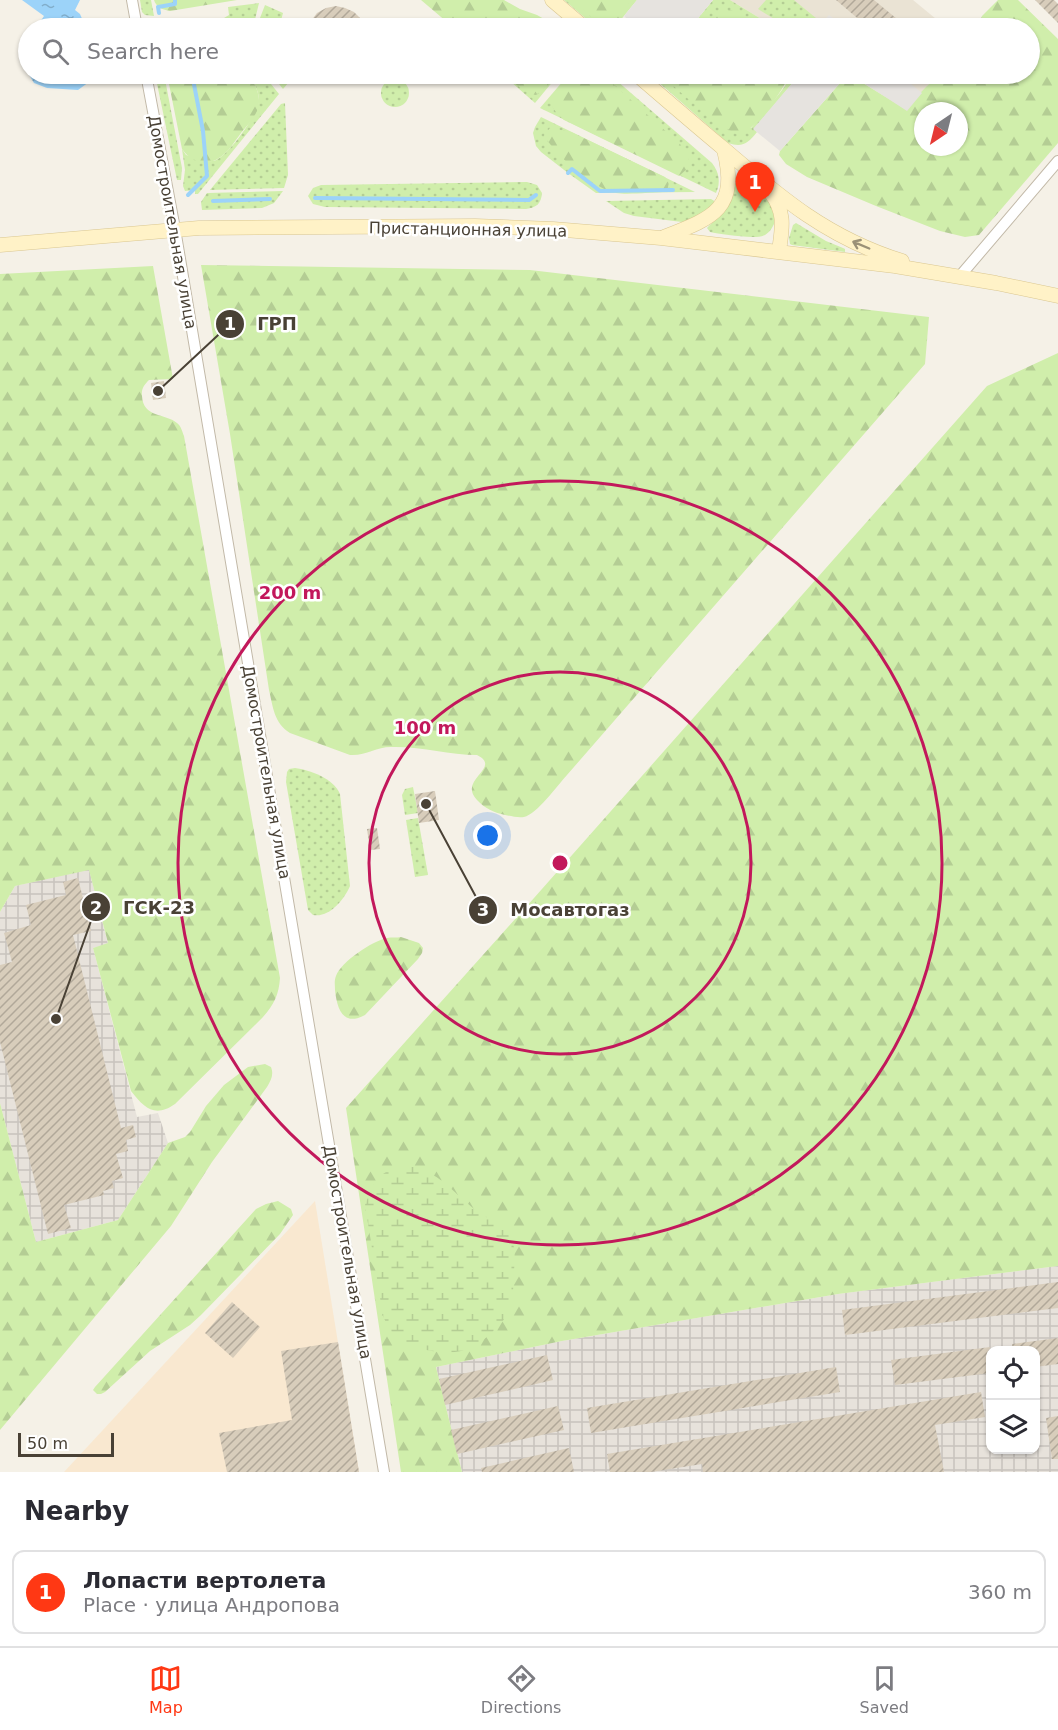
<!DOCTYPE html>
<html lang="en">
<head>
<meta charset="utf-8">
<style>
	:root { --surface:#fff; --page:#f2f2f3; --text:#2b2b33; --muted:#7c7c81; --line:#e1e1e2; --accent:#ff3814 }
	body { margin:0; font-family:"DejaVu Sans",sans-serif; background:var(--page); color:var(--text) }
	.controls { position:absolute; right:18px; bottom:18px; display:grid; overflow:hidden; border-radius:12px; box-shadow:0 2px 4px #0004 }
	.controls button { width:54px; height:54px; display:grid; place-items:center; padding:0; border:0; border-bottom:2px solid var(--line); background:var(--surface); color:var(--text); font:30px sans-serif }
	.compass { position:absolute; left:914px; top:102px; width:54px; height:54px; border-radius:50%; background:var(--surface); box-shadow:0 2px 4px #0004; rotate:215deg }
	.scale { position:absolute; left:18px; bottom:15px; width:96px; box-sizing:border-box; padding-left:6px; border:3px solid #494135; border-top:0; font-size:16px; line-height:21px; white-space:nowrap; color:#494135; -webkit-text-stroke:4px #fff; paint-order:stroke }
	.you { position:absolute; left:488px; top:836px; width:21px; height:21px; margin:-15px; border:4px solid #fff; border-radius:50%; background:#1a73e8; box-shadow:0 0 0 9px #1a73e833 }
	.badge { display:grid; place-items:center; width:39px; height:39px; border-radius:50%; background:var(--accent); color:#fff; font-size:20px; font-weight:700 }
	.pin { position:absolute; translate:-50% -50px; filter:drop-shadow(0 2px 3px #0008) }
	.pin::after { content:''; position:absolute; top:32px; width:21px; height:18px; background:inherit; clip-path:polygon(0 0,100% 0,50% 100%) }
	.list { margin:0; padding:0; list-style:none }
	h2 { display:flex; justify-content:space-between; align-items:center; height:78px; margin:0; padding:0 24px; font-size:26px }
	h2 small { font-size:20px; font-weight:400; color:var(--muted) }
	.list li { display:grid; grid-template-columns:39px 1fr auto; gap:18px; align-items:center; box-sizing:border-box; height:84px; margin:0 12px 12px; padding:0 12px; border:2px solid var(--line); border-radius:12px }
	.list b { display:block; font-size:22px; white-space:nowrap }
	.list p { margin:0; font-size:20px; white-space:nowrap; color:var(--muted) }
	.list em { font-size:20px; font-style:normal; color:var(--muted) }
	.icon { flex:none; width:33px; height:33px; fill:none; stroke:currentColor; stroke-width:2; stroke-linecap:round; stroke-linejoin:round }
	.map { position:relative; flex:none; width:1058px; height:1472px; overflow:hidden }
	.search { position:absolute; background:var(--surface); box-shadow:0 2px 4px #0004; left:18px; right:18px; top:18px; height:66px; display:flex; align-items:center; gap:15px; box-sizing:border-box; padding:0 21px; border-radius:33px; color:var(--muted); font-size:22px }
	.sheet { height:174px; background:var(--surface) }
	nav { display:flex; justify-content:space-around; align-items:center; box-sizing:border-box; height:84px; border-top:2px solid var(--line); background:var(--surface); font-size:16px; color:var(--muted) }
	nav a { display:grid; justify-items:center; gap:3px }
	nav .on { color:var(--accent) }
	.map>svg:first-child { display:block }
</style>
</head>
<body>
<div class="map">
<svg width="1058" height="1472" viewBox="0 0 1058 1472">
	<defs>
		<pattern id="industrial-grid" width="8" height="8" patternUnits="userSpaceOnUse" patternTransform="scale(1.5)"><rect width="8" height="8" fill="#e7e2db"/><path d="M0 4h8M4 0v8" fill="none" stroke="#c8c3bd"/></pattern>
		<pattern id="grass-dots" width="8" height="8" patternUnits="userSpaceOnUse" patternTransform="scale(1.5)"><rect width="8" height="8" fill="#d0eeab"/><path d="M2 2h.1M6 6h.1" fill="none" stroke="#b4cd94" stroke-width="1.8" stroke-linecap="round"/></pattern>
		<pattern id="forest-firs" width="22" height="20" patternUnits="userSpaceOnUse" patternTransform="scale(1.5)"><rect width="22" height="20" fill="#d0eeab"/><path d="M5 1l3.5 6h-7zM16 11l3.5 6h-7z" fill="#b4cd94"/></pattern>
		<pattern id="wetland-marsh" width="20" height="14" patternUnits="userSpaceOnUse" patternTransform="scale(1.5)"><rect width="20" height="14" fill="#d0eeab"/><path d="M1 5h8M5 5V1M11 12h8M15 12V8" fill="none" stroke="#b4cd94"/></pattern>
		<pattern id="water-ripples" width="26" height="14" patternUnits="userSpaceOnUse" patternTransform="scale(1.5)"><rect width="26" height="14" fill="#9cd3f9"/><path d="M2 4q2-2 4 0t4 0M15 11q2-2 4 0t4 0" fill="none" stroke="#81adca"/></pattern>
		<pattern id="building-hatch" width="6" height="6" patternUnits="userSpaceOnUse" patternTransform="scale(1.5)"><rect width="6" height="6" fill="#d8cdbb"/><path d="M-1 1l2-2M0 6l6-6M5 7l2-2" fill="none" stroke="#b1a899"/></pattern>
	</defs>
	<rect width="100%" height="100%" fill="#f5f1e7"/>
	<g fill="#eae3d4">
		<polygon points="730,0 913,0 947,28 776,28"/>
		<polygon points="850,74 938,74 907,111"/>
	</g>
	<polygon fill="#f9e8d0" points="315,1201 359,1472 64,1472"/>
	<g fill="url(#industrial-grid)" fill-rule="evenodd">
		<polygon points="89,869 108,944 93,948 137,1117 158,1113 168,1143 118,1220 36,1242 0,1103 0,912 15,886"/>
		<path d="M1058,1266V1472H462L436,1367L562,1341L838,1294ZM990,1350H1036V1450H990Z"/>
	</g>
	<g fill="url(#grass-dots)">
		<polygon points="140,0 151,0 154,16 145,15 142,12"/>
		<polygon points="564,0 637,0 619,22 626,28 597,28"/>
		<polygon points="713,0 730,0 776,28 758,28 750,21 712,22 709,28 690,28"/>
		<polygon points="766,0 794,0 822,23 817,28 789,28 758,9"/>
		<polygon points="259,3 253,28 225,28 224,25 222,25 224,18 229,15 228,7"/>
		<polygon points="265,5 283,13 279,28 259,28 260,18"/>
		<polygon points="155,74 164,74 182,168 181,180 177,180"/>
		<path d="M249,74H263L279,94L198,194H195V190L185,191L183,186L185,170L182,149L186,155C194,157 205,162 213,161C226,160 259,113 259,100C259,91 253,81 249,74Z"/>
		<polygon points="271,74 296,74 283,89"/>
		<polygon points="502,74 559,74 535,103"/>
		<path d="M569,74H609L712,163C719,172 721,182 716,193L540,108Z"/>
		<path d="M649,74H662L664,76L751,128L779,94L785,86L788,77L786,74H800L754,129L757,132C748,143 743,148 728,143Z"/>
		<circle cx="395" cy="93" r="14"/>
		<polygon points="285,103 288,175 284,188 210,190 281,104"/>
		<polygon points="541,117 695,192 596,193 568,173 541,152 536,146 533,133 535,127"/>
		<path d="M741,177C756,185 779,205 774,224C772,228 770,232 765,235C756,240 721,234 710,232L707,228C713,221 722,216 727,207C733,198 732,183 741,177Z"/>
		<path d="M527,182L537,185L542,193C541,204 537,207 526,209L325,207L313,204L308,196L313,188L321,185Z"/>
		<polygon points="283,191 274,203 262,208 202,210 201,202 207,193"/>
		<path d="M711,199L716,202C710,212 694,220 682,222L634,216L624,213L606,201Z"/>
		<polygon points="796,223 826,241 843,248 845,249 845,252 792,245 790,244 789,238 793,225"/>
		<path d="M295,768C310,770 333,778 340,794L350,886C344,900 329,918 313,915L308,910L286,782L287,772L289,769Z"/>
		<polygon points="413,787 418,813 405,815 402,795 405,789"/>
		<polygon points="418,818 428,875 415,877 406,820"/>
	</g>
	<g fill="url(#forest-firs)" fill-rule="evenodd">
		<path d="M154,0H237L170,11C163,10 156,7 154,0Z"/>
		<polygon points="421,0 504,0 520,9 537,15 544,19 550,28 454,28"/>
		<polygon points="572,0 631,0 615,28 604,28"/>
		<path d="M998,0H1018L1058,39V143L979,235L965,237L940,231L876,206L807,177L786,164L779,155L780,151L848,74L907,110C917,98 929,78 946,76C954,74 970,78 980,77L982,74H1030V28H977L982,16ZM923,111H959V147H923Z"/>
		<path d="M724,10C738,9 748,18 758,28H709L717,15Z"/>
		<path d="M167,74H249C253,81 259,91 259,100C260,113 248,124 241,133C235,141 228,153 219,158C206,167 190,161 182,149Z"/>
		<path d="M505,74H555L548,85L536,95C524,94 514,82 505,74Z"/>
		<path d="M573,74H602L680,144L689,157L688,168L679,176L564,120C538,98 558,91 573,74Z"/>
		<path d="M662,74H786L788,77C783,91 754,131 739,135C724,130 672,87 662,74Z"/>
		<path d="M550,128L571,132L665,177L669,182L667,192C652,192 629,195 616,193C594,189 554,154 544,135Z"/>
		<path d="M201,265L530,270L929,317L925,364L567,775C557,786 537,814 524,817C518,818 511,816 505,815C495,813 484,808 477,800C457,779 503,768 477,755C448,755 421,746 391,747C376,747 366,756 350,755L290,733C274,723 273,707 269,690L230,434Z"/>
		<path d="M153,266L173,379L149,380C144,385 141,389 142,396C143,418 165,413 177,423C181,426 182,431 184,436L280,978C279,994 274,1005 263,1017L175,1104C155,1118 144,1108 131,1091L93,948L108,943L89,870L15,886L0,912V274Z"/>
		<polygon points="1058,353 1058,1266 838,1294 562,1341 436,1367 462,1472 401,1472 346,1108 534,898 987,386"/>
		<path d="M401,937L419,943L423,948L422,953L418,959L365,1015C343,1027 337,1009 335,990C335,985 334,981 336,976C341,962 372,941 387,938C391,937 397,938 401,937Z"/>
		<path d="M265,1064L271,1067C274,1075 271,1080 267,1087L212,1162L171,1226L0,1430V1103L36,1242L118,1220L168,1143L185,1137L190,1132L206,1106L224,1085L248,1067Z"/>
		<polygon points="278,1201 291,1209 293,1215 280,1234 201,1315 190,1325 150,1351 105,1392 101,1394 97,1394 93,1390 95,1387 256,1209 266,1204"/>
	</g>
	<path fill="url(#wetland-marsh)" d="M405,1165C443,1173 448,1189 477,1211C486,1218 498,1222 507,1231C516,1242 515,1257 514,1271C513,1283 514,1300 509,1311C502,1326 480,1345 465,1350C442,1357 404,1348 389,1329C387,1325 385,1320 383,1316L365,1205L372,1187L380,1176L392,1168Z"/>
	<g fill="#e6e3df">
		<polygon points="637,0 713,0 690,28 637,28 624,16"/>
		<polygon points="829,15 846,28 817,28"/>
		<polygon points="800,74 848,74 780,151 753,129"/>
		<polygon points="850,74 899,74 922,93 907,111"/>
	</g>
	<g fill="url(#water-ripples)">
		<polygon points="22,0 80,0 75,10 80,14 86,28 36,28 44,16"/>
		<polygon points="28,41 28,74 93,74 89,82 78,90 47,88 34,83 19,58"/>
	</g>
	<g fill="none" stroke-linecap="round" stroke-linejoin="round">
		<g stroke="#9cd3f9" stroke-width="4">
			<polyline points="159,13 158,7 175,4 175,0"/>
			<polyline points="568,173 572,169 600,191 673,190"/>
			<polyline points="188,195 207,176 203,131 192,74"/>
			<polyline points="315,198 529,200 536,195"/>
			<polyline points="213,201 270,199"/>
		</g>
	</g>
	<g fill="url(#building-hatch)">
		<polygon points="836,0 874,0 908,28 869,28"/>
		<polygon points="1035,0 1054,0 1058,4 1058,23"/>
		<polygon points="336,6 345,8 354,12 361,19 365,28 307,28 311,21 317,13 326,8"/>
		<polygon points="164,381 166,398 153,400 151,383"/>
		<polygon points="435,791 439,820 419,823 415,794"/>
		<polygon points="377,828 380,849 370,850 367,829"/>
		<polygon points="78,878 91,931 73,935 121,1128 133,1125 136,1137 126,1140 128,1151 116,1154 123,1178 112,1181 114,1188 103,1191 104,1195 64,1205 71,1228 48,1234 0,1042 0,965 12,962 4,933 31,925 26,905 66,895 63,882"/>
		<polygon points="1058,1282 1058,1308 845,1335 842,1310"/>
		<polygon points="232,1302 260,1327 233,1358 205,1333"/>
		<polygon points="1058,1338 1058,1364 1035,1367 1035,1350 1013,1350 1012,1344"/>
		<polygon points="338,1342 359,1472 227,1472 219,1433 292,1420 281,1351"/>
		<polygon points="990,1347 990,1373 895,1385 891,1360"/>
		<polygon points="547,1355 553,1380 445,1405 439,1379"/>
		<polygon points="836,1367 840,1392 591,1433 587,1408"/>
		<polygon points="981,1392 985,1417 935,1425 944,1472 703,1472 702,1464 651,1472 610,1472 607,1454"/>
		<polygon points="558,1406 564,1430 457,1454 451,1430"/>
		<polygon points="1058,1416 1058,1459 1052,1459 1046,1418"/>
		<polygon points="569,1448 574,1472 482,1472 481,1468"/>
	</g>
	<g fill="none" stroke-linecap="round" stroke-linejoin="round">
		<g stroke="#c2b9a8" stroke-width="12">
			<g id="street">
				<polyline points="132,0 137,28"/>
				<polyline points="146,74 175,229 384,1472"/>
				<polyline points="960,276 1058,161"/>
			</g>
		</g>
		<g stroke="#dac791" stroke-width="15">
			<g id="secondary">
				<polyline points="552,0 585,28"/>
				<path d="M636,74C665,99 694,124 724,149C781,198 828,238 902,261"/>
				<path d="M771,193C786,213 782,229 779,251"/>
				<path d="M664,237C713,218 739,209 724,150"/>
				<polyline points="0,245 199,228 475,226 553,229 661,238 895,266 996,283 1058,296"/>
			</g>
		</g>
		<use href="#street" stroke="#fff" stroke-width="10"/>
		<use href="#secondary" stroke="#fff2c7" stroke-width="14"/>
	</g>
	<defs><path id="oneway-shaft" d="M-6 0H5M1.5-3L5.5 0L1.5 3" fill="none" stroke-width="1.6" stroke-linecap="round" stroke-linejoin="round" transform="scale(1.5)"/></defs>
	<use stroke="#9b9177" href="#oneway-shaft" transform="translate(861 245) rotate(-157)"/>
	<g fill="none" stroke="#c2185b" stroke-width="3">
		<circle cx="560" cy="863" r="191"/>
		<circle cx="560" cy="863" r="382"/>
	</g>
	<g text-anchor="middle" stroke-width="5" stroke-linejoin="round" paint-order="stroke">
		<g font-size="16" fill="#494135" stroke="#fff">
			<text transform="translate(173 222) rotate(80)" y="6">Домостроительная улица</text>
			<text transform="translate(468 229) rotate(1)" y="6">Пристанционная улица</text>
			<text transform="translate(267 772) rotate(80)" y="6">Домостроительная улица</text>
			<text transform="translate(348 1252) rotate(80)" y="6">Домостроительная улица</text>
		</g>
	</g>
	<circle cx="560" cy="863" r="9" fill="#c2185b" stroke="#fff" stroke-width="3"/>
	<g font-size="18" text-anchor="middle" font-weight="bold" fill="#c2185b" stroke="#fff" stroke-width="5" stroke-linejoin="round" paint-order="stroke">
		<text x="290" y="599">200 m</text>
		<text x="425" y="734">100 m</text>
	</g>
	<path fill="none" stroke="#494135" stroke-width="2" d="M158 391L230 324M56 1019L96 907M426 804L483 910"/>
	<g fill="#494135" stroke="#fff" stroke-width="2">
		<circle cx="158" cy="391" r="6"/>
		<circle cx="56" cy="1019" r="6"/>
		<circle cx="426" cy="804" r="6"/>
		<circle cx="230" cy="324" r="15"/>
		<circle cx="96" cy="907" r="15"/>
		<circle cx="483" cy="910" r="15"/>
	</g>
	<g font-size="18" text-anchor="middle" font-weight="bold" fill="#fff">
		<text x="230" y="330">1</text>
		<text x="96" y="914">2</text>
		<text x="483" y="916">3</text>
	</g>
	<g font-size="18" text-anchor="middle" font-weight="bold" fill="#494135" stroke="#fff" stroke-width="5" stroke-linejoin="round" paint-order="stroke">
		<text x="277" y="330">ГРП</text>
		<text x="159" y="914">ГСК-23</text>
		<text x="570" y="916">Мосавтогаз</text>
	</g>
</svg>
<div class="controls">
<button><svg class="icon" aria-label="locate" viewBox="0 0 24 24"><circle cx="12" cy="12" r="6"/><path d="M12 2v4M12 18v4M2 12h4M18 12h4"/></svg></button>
<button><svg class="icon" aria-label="layers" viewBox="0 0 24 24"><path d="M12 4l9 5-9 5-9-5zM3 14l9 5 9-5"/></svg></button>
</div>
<svg class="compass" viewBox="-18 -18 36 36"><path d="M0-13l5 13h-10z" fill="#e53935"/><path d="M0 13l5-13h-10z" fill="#7c7c81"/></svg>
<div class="scale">50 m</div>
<div class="you"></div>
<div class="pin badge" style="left:755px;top:212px">1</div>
<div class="search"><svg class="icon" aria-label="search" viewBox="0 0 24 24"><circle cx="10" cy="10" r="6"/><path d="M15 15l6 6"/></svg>Search here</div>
</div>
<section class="sheet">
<h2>Nearby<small></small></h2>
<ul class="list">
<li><span class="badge">1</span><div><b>Лопасти вертолета</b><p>Place · улица Андропова</p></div><em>360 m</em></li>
</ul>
</section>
<nav>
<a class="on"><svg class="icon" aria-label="map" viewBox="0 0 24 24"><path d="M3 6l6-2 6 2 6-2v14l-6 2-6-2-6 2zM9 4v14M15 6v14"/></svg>Map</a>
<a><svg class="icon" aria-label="directions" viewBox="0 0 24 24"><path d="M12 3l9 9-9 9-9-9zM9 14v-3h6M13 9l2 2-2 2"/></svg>Directions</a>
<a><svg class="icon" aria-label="saved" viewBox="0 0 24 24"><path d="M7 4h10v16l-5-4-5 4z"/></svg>Saved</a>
</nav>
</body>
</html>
